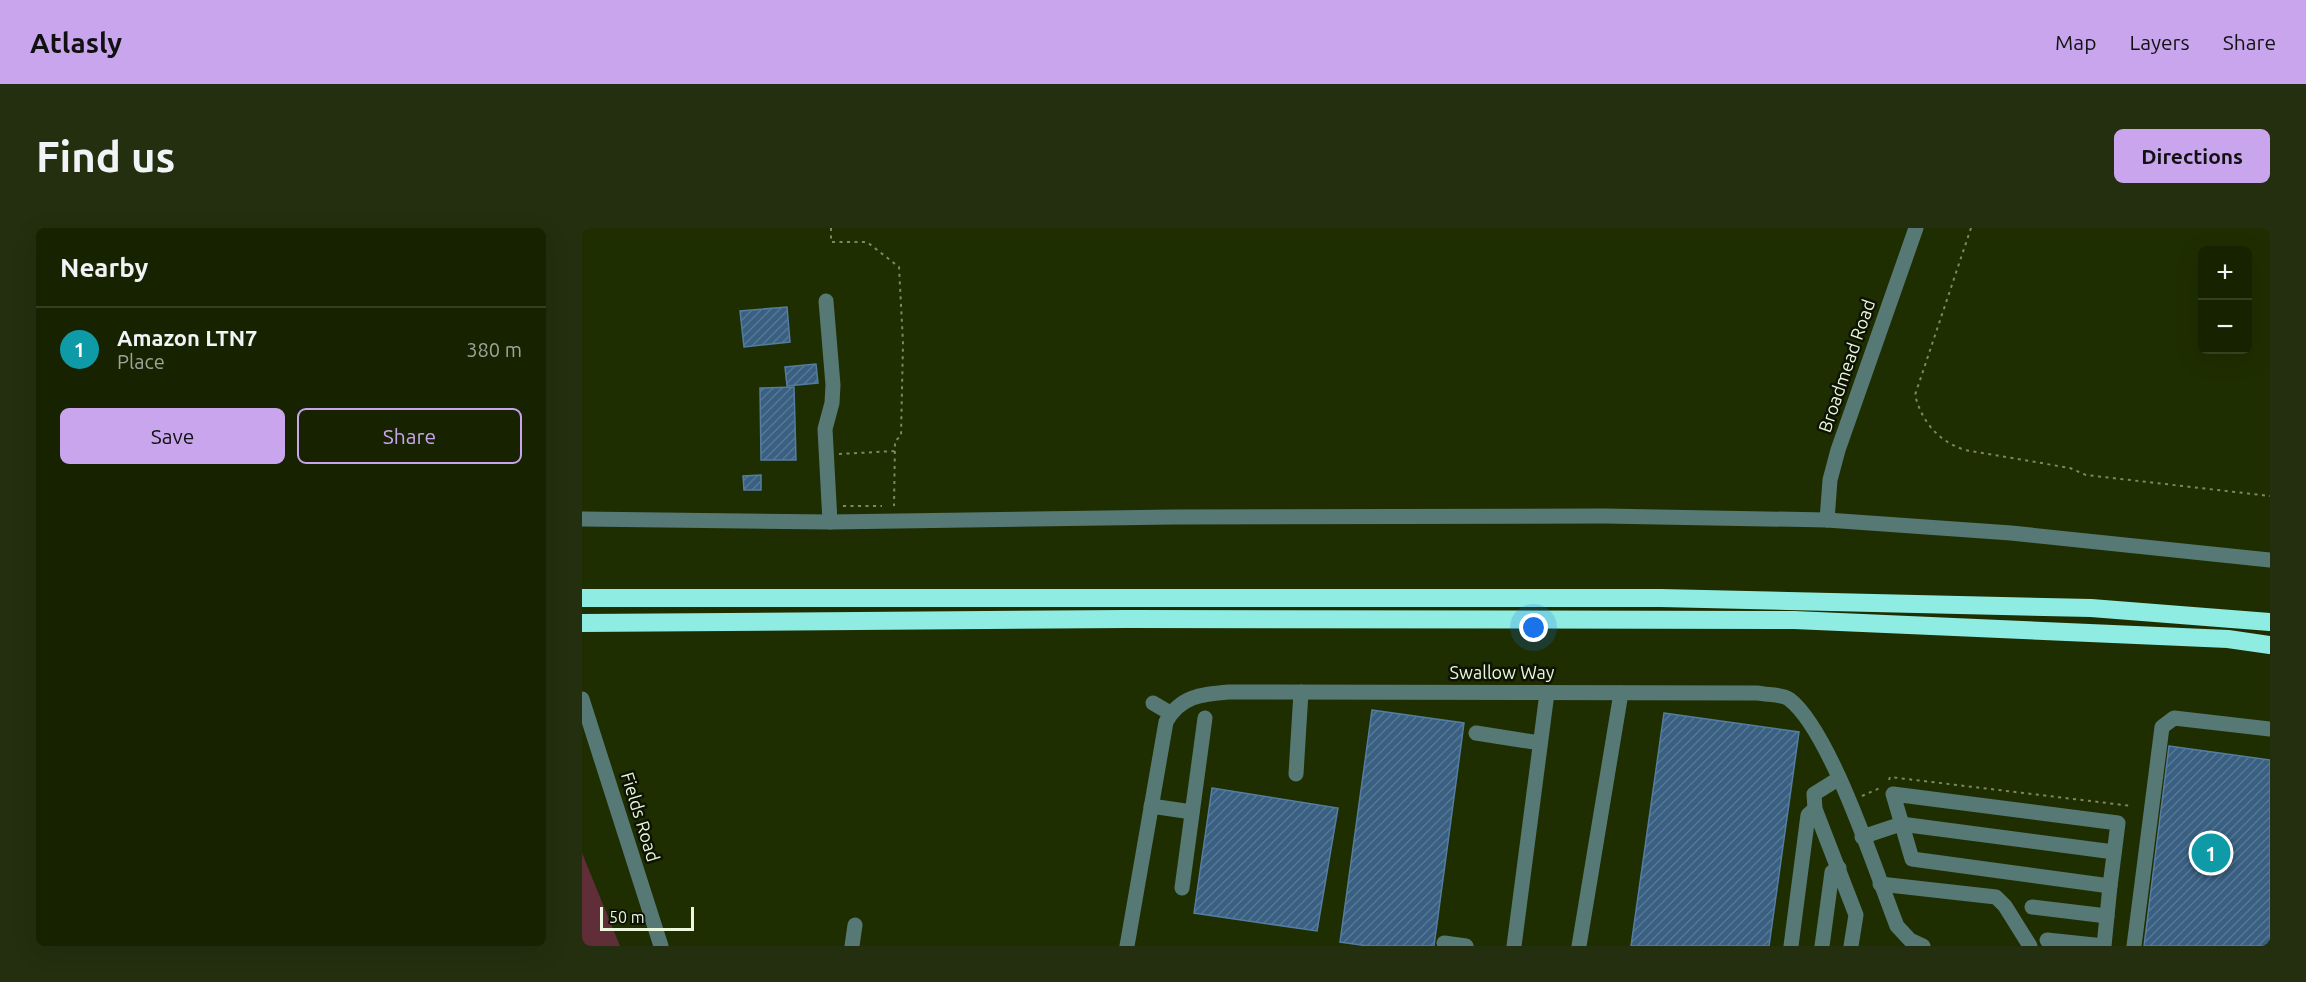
<!DOCTYPE html>
<html lang="en">
<head>
<meta charset="utf-8">
<style>
	:root { --surface:#172200; --page:#242f0f; --text:#f1f3f6; --muted:#9ea499; --line:#363f22; --accent:#c9a5ee }
	body { margin:0; font-family:Ubuntu,sans-serif; background:var(--page); color:var(--text) }
	.controls { position:absolute; right:18px; top:18px; display:grid; overflow:hidden; border-radius:9px; box-shadow:0 6px 24px #0002 }
	.controls button { width:54px; height:54px; display:grid; place-items:center; padding:0; border:0; border-bottom:2px solid var(--line); background:var(--surface); color:var(--text); font:30px sans-serif }
	.scale { position:absolute; left:18px; bottom:15px; width:94px; box-sizing:border-box; padding-left:6px; border:3px solid #ecf7dd; border-top:0; font-size:16px; line-height:21px; white-space:nowrap; color:#ecf7dd; -webkit-text-stroke:4px #0d1403; paint-order:stroke }
	.you { position:absolute; left:952px; top:400px; width:21px; height:21px; margin:-15px; border:4px solid #fff; border-radius:50%; background:#1a73e8; box-shadow:0 0 0 9px #1a73e833 }
	.badge { display:grid; place-items:center; width:39px; height:39px; border-radius:50%; background:var(--accent); color:#fff; font-size:20px; font-weight:700 }
	.pin { position:absolute; translate:-50% -50%; border:3px solid #fff; box-shadow:0 2px 6px #0006 }
	.list { margin:0; padding:0; list-style:none }
	h2 { display:flex; justify-content:space-between; align-items:center; height:78px; margin:0; padding:0 24px; font-size:26px }
	h2 small { font-size:20px; font-weight:400; color:var(--muted) }
	.list li { display:grid; grid-template-columns:39px 1fr auto; gap:18px; align-items:center; box-sizing:border-box; height:84px; padding:0 24px; border-top:2px solid var(--line) }
	.list b { display:block; font-size:22px; white-space:nowrap }
	.list p { margin:0; font-size:20px; white-space:nowrap; color:var(--muted) }
	.list em { font-size:20px; font-style:normal; color:var(--muted) }
	.actions { display:flex; gap:12px; padding:18px 24px }
	.actions a { flex:1; padding:14px 0; border:2px solid var(--accent); border-radius:9px; text-align:center; font-size:21px; color:var(--accent) }
	.actions .main { background:var(--accent); color:#111 }
	.map { position:relative; flex:none; width:1688px; height:718px; overflow:hidden; border-radius:9px }
	header { display:flex; align-items:center; gap:36px; box-sizing:border-box; height:84px; padding:0 30px; background:var(--accent); color:#111 }
	header strong { font-size:28px }
	nav { display:flex; gap:33px; margin-inline-start:auto; font-size:21px }
	.intro { display:flex; align-items:center; justify-content:space-between; box-sizing:border-box; height:144px; padding:0 36px }
	h1 { margin:0; font-size:42px }
	.button { padding:15px 27px; border-radius:9px; background:var(--accent); color:#111; font-size:21px; font-weight:700 }
	main { display:flex; gap:36px; padding:0 36px }
	aside { flex:1; background:var(--surface); border-radius:9px; box-shadow:0 6px 24px #0002 }
	.map>svg:first-child { display:block }
</style>
</head>
<body>
<header>
<strong>Atlasly</strong>
<nav><a>Map</a><a>Layers</a><a>Share</a></nav>
</header>
<div class="intro"><h1>Find us</h1><a class="button">Directions</a></div>
<main>
<aside>
<h2>Nearby<small></small></h2>
<ul class="list">
<li><span class="badge" style="background:#0f9aa8">1</span><div><b>Amazon LTN7</b><p>Place</p></div><em>380 m</em></li>
</ul>
<div class="actions"><a class="main">Save</a><a>Share</a></div>
</aside>
<div class="map">
<svg width="1688" height="718" viewBox="0 0 1688 718">
	<defs>
		<pattern id="building-hatch" width="6" height="6" patternUnits="userSpaceOnUse" patternTransform="scale(1.5)"><rect width="6" height="6" fill="#396082"/><path d="M-1 1l2-2M0 6l6-6M5 7l2-2" fill="none" stroke="#567893"/></pattern>
	</defs>
	<rect width="100%" height="100%" fill="#1f2e00"/>
	<polygon fill="#5f2e39" points="0,625 38,718 0,718"/>
	<g fill="url(#building-hatch)" stroke="#557da1" stroke-width="1.5">
		<polygon points="205,79 208,114 162,119 158,83"/>
		<polygon points="234,136 236,155 205,158 203,139"/>
		<polygon points="212,159 214,232 179,232 178,160"/>
		<polygon points="179,247 179,262 162,262 161,248"/>
		<polygon points="790,482 882,495 852,718 786,718 758,714"/>
		<polygon points="1082,485 1217,504 1187,718 1049,718"/>
		<polygon points="1587,518 1688,532 1688,718 1562,718"/>
		<polygon points="630,560 756,580 735,703 612,685"/>
	</g>
	<g fill="none" stroke-linecap="round" stroke-linejoin="round">
		<g stroke="#7b8863" stroke-width="2" stroke-dasharray="3 4.5" stroke-linecap="butt">
			<polyline points="249,0 249,14 285,14 317,39 321,115 319,208 313,213 312,278"/>
			<path d="M1389,0L1333,167C1340,194 1356,213 1383,222L1488,240L1504,247L1688,268"/>
			<polyline points="257,226 313,223"/>
			<polyline points="261,278 300,278"/>
			<polyline points="1307,552 1308,549 1550,578"/>
			<polyline points="1280,568 1300,559"/>
		</g>
		<g stroke="#567975" stroke-width="15">
			<polyline points="244,73 251,157 250,175 243,201 248,294"/>
			<polyline points="0,291 248,294 592,289 1022,288 1245,292 1429,305 1688,332"/>
			<polyline points="1245,292 1248,252 1256,222 1334,0"/>
			<polyline points="0,471 79,718"/>
			<polyline points="571,475 588,485"/>
			<polyline points="894,505 958,515"/>
			<polyline points="714,546 719,464"/>
			<polyline points="1256,551 1232,566 1233,581 1274,687 1269,718"/>
			<polygon points="1311,566 1536,595 1528,658 1330,631"/>
			<polyline points="569,578 610,584"/>
			<polyline points="1280,609 1319,596 1532,624"/>
			<polyline points="1298,656 1414,669 1423,678 1448,718"/>
			<polyline points="600,660 623,490"/>
			<polyline points="1450,679 1525,688"/>
			<polyline points="1465,712 1522,718 1528,658"/>
			<polyline points="862,715 884,718"/>
			<polyline points="270,718 273,697"/>
			<path d="M545,718L584,494C598,468 620,466 647,464L1176,465C1185,467 1200,466 1207,471C1249,503 1294,645 1315,698L1328,712L1341,718"/>
			<polyline points="932,718 965,465"/>
			<polyline points="997,718 1039,465"/>
			<polyline points="1209,718 1226,587 1233,581"/>
			<polyline points="1240,718 1250,644 1257,640"/>
			<polyline points="1552,718 1580,499 1592,490 1688,501"/>
		</g>
		<g stroke="#8fece2" stroke-width="18">
			<polyline points="0,370 1079,370 1509,380 1688,394"/>
			<polyline points="0,395 544,391 1212,392 1646,411 1688,417"/>
		</g>
	</g>
	<g text-anchor="middle" stroke-width="5" stroke-linejoin="round" paint-order="stroke">
		<g font-size="18" fill="#ecf7dd" stroke="#0d1403">
			<text transform="translate(1265 138) rotate(-71)" y="6">Broadmead Road</text>
			<text x="920" y="451">Swallow Way</text>
			<text transform="translate(58 589) rotate(73)" y="6">Fields Road</text>
		</g>
	</g>
</svg>
<div class="controls">
<button>+</button>
<button>−</button>
</div>
<div class="scale">50 m</div>
<div class="you"></div>
<div class="pin badge" style="left:1629px;top:625px;background:#0f9aa8">1</div>
</div>
</main>
</body>
</html>
